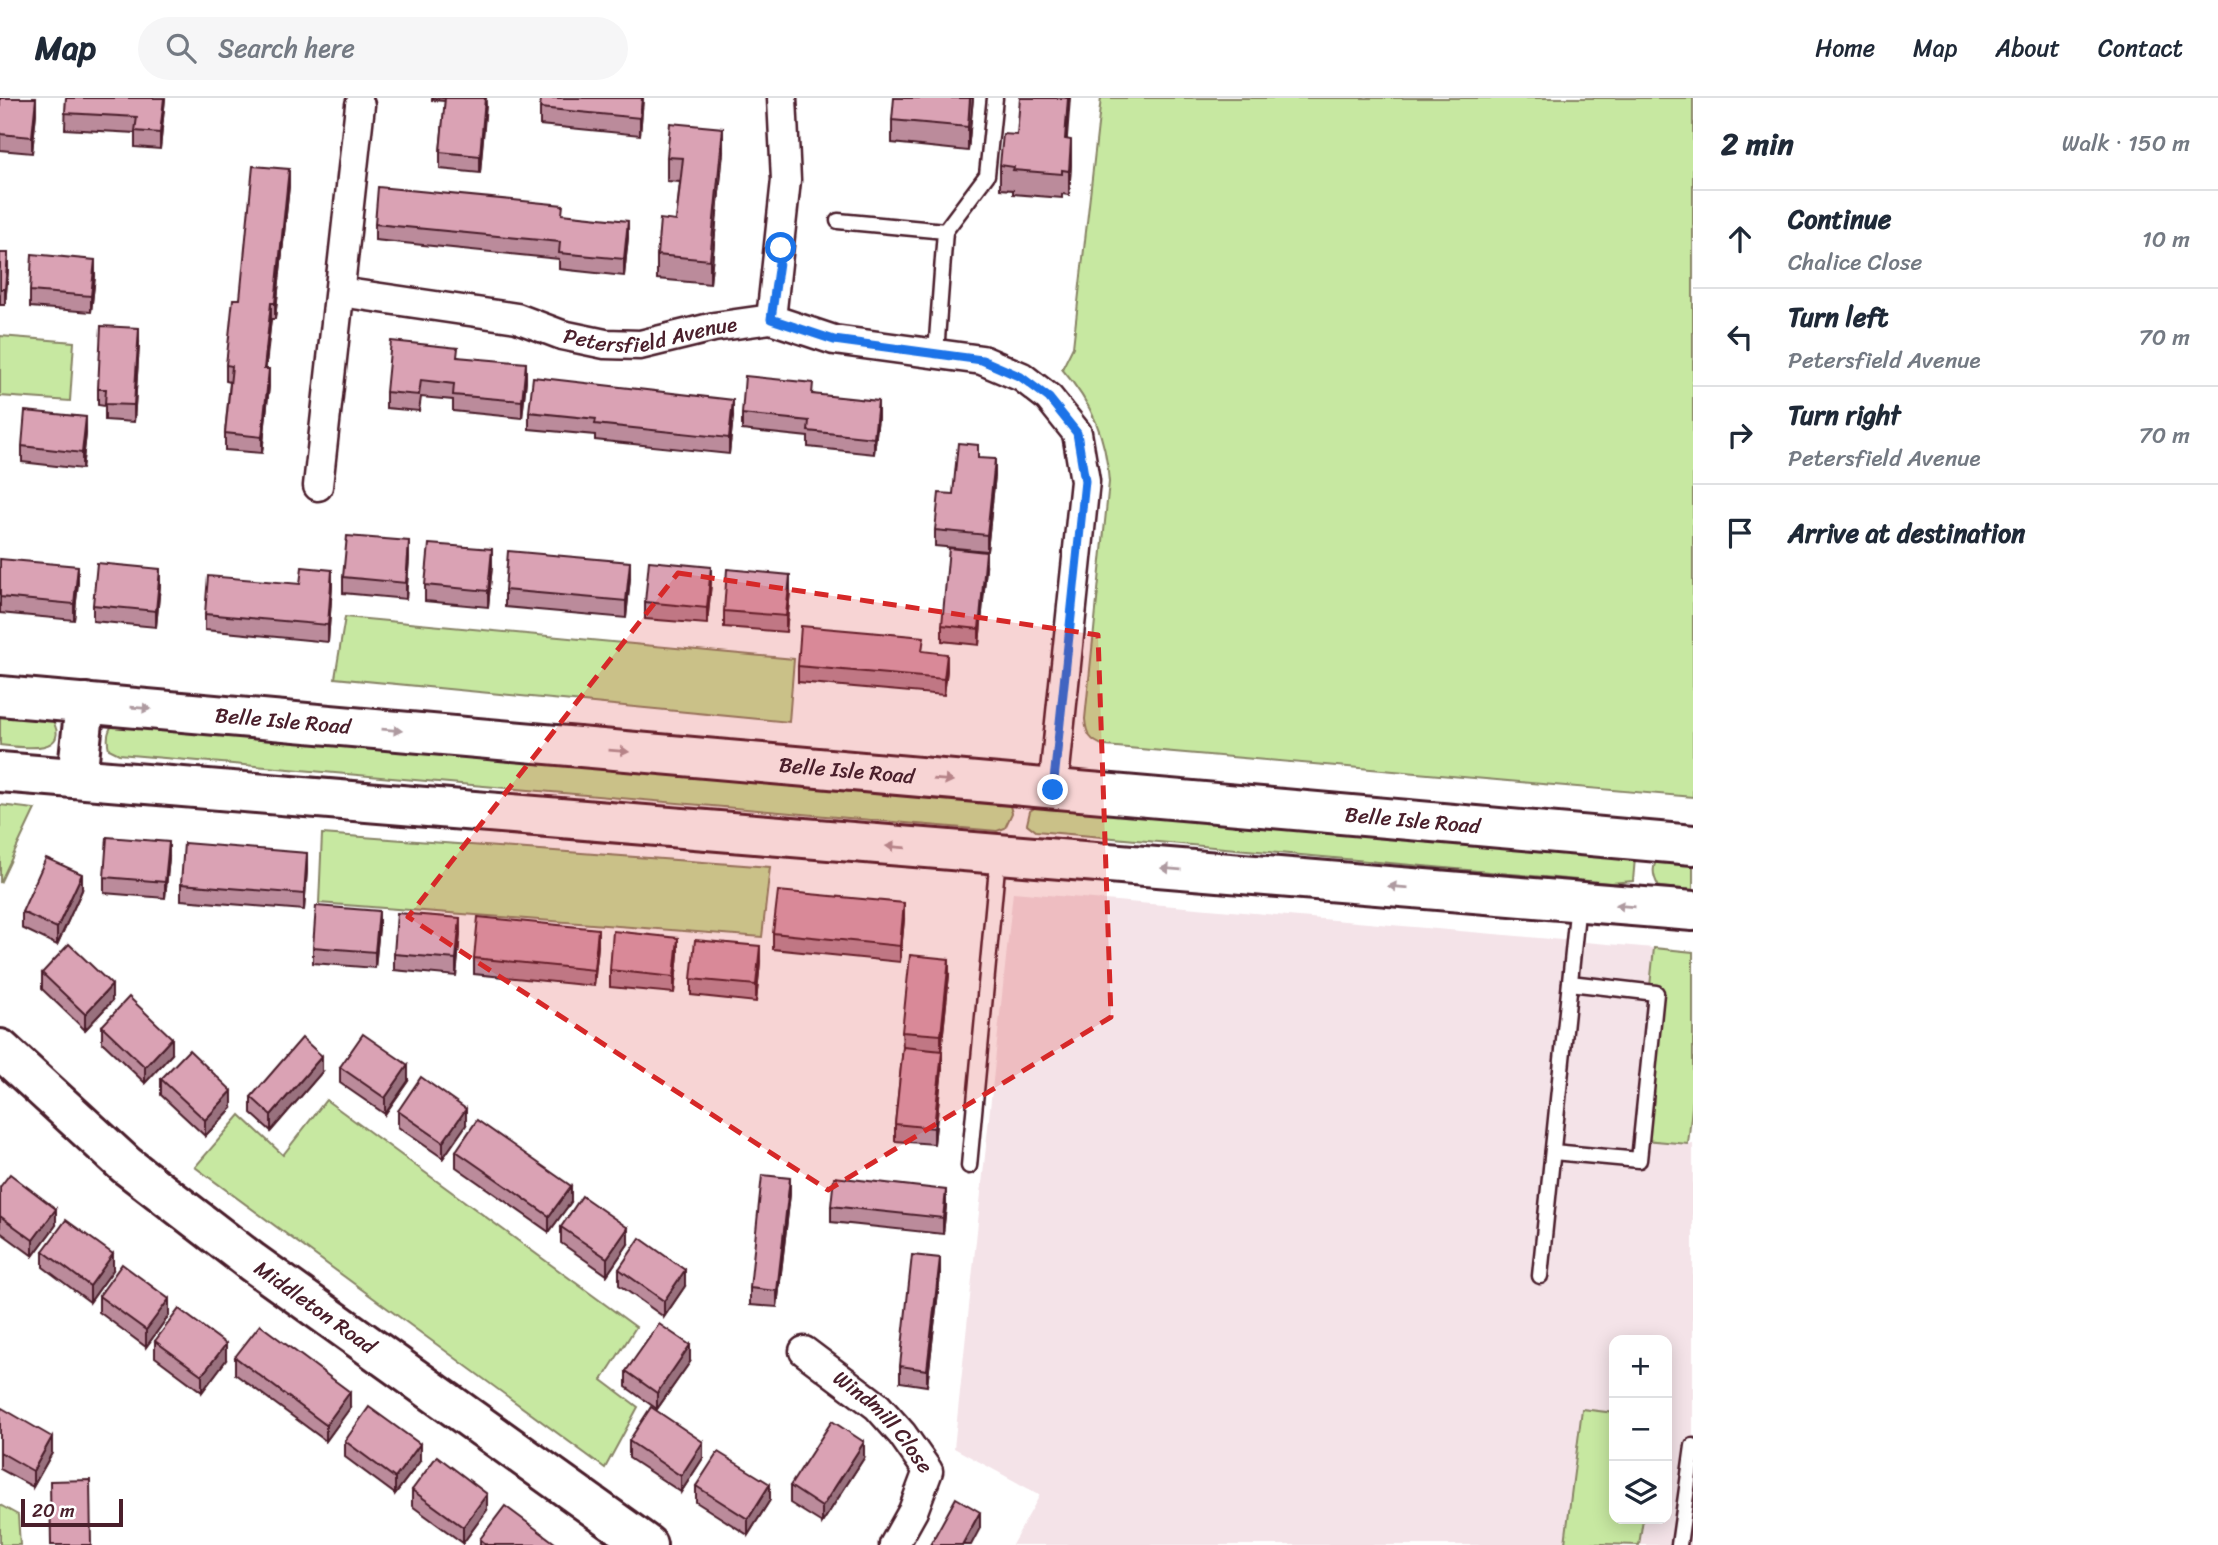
<!DOCTYPE html>
<html lang="en">
<head>
<meta charset="utf-8">
<style>
	:root { --surface:#fff; --page:#f6f6f7; --text:#1f2937; --muted:#747a83; --line:#e0e1e3 }
	body { margin:0; font-family:Sriracha,sans-serif; background:var(--page); color:var(--text) }
	.controls { position:absolute; right:21px; bottom:21px; display:grid; overflow:hidden; border-radius:14px; box-shadow:0 4px 18px #0003 }
	.controls button { width:63px; height:63px; display:grid; place-items:center; padding:0; border:0; border-bottom:2px solid var(--line); background:var(--surface); color:var(--text); font:35px sans-serif }
	.scale { position:absolute; left:21px; bottom:18px; width:102px; box-sizing:border-box; padding-left:7px; border:4px solid #4a1f2b; border-top:0; font-size:19px; line-height:24px; white-space:nowrap; color:#4a1f2b; -webkit-text-stroke:5px #fff; paint-order:stroke }
	.stop { position:absolute; width:21px; height:21px; margin:-16px; border:5px solid #1a73e8; border-radius:50%; background:#fff }
	.stop.end { background:#1a73e8; border-color:#fff; box-shadow:0 2px 7px #0008 }
	.list { margin:0; padding:0; list-style:none }
	h2 { display:flex; justify-content:space-between; align-items:center; height:91px; margin:0; padding:0 28px; font-size:30px }
	h2 small { font-size:23px; font-weight:400; color:var(--muted) }
	.list li { display:grid; grid-template-columns:46px 1fr auto; gap:21px; align-items:center; box-sizing:border-box; height:98px; padding:0 28px; border-top:2px solid var(--line) }
	.list b { display:block; font-size:26px; white-space:nowrap }
	.list p { margin:0; font-size:23px; white-space:nowrap; color:var(--muted) }
	.list em { font-size:23px; font-style:normal; color:var(--muted) }
	.icon { flex:none; width:38px; height:38px; fill:none; stroke:currentColor; stroke-width:2; stroke-linecap:round; stroke-linejoin:round }
	.map { position:relative; flex:none; width:1693px; height:1447px; overflow:hidden }
	header { display:flex; align-items:center; gap:42px; box-sizing:border-box; height:98px; padding:0 35px; background:var(--surface); border-bottom:2px solid var(--line) }
	header strong { font-size:33px }
	nav { display:flex; gap:38px; margin-inline-start:auto; font-size:24px }
	.search { width:490px; height:63px; background:var(--page); display:flex; align-items:center; gap:18px; box-sizing:border-box; padding:0 24px; border-radius:38px; color:var(--muted); font-size:26px }
	main { display:flex }
	aside { flex:1; background:var(--surface) }
	.map>svg:first-child { display:block }
</style>
</head>
<body>
<header>
<strong>Map</strong>
<div class="search"><svg class="icon" aria-label="search" viewBox="0 0 24 24"><circle cx="10" cy="10" r="6"/><path d="M15 15l6 6"/></svg>Search here</div>
<nav><a>Home</a><a>Map</a><a>About</a><a>Contact</a></nav>
</header>
<main>
<div class="map">
<svg width="1693" height="1447" viewBox="0 0 1693 1447">
	<rect width="100%" height="100%" fill="#fff"/>
	<filter id="ink" filterUnits="userSpaceOnUse"><feTurbulence type="fractalNoise" baseFrequency=".0143" numOctaves="2"/><feDisplacementMap in="SourceGraphic" scale="14" xChannelSelector="R" yChannelSelector="G"/><feConvolveMatrix kernelMatrix="1 2 1 2 8 2 1 2 1" color-interpolation-filters="sRGB"/></filter>
	<g filter="url(#ink)">
		<path fill="#f4e3e8" fill-rule="evenodd" d="M1013,794L1654,850L1634,1040L1693,1046V1447H1012L1040,1397L954,1350ZM1614,1242H1667V1421H1614Z"/>
		<g fill="#c7e8a1" stroke="#888466" stroke-width="2">
			<path d="M1101,0H1693V699L1105,648C1090,643 1086,636 1085,621L1109,384C1106,338 1092,306 1062,271L1073,249Z"/>
			<polygon points="0,238 74,244 70,303 0,298"/>
			<polygon points="345,519 794,561 789,624 335,580"/>
			<path d="M0,614L52,621C73,658 18,649 0,647Z"/>
			<path d="M116,623L1003,702L1010,708L1012,715L1005,730L997,733L119,656L109,651C106,639 108,631 116,623Z"/>
			<polygon points="1040,706 1635,760 1633,783 1611,785 1036,733 1027,726 1030,713"/>
			<polygon points="0,707 35,711 0,785"/>
			<polygon points="322,736 770,769 762,839 319,805"/>
			<path d="M1661,757L1693,760V792L1659,789C1652,777 1651,767 1661,757Z"/>
			<polygon points="1654,850 1693,854 1693,1000 1688,1046 1634,1041"/>
			<polygon points="326,1002 636,1229 602,1282 638,1309 605,1370 195,1069 240,1017 283,1057"/>
			<polygon points="1582,1311 1614,1315 1614,1421 1643,1421 1639,1447 1565,1445"/>
			<polygon points="0,1407 18,1417 20,1447 0,1447"/>
		</g>
		<g fill="none" stroke-linecap="round" stroke-linejoin="round">
			<g stroke="#4a1f2b" stroke-width="19">
				<g id="lane">
					<polyline points="838,123 945,133 936,255"/>
					<polyline points="945,133 987,77 995,0"/>
					<polyline points="1553,1054 1639,1062 1656,895 1570,885"/>
					<polyline points="969,1068 998,759"/>
					<polyline points="1540,1178 1578,805"/>
					<polyline points="1679,1447 1693,1348"/>
				</g>
			</g>
			<g stroke="#4a1f2b" stroke-width="33">
				<g id="street">
					<path id="s1" d="M340,194L517,220L562,237L605,246L640,247L714,229L771,221L834,242L982,262L1022,279L1049,300L1077,335L1085,383L1053,692"/>
					<polyline points="771,221 786,82 782,0"/>
					<polyline points="318,388 360,7"/>
					<path id="s2" d="M804,1253L877,1308L902,1336L928,1373L913,1413L894,1447"/>
				</g>
			</g>
			<g stroke="#4a1f2b" stroke-width="44">
				<g id="secondary">
					<path id="s3" d="M0,598L1693,747"/>
					<polyline points="0,674 1693,813"/>
					<polyline points="77,680 85,605"/>
					<path id="s4" d="M0,951L126,1067L252,1164L647,1447"/>
				</g>
			</g>
			<use href="#lane" stroke="#fff" stroke-width="14"/>
			<use href="#street" stroke="#fff" stroke-width="28"/>
			<use href="#secondary" stroke="#fff" stroke-width="38"/>
		</g>
		<g fill="#bb8b9b" stroke="#4a1f2b" stroke-width="2">
			<polygon points="0,0 36,15 32,55 0,52"/>
			<polygon points="66,0 165,0 160,51 135,49 135,35 65,31"/>
			<polygon points="432,0 486,0 480,75 440,71 440,54 445,3 432,2"/>
			<polygon points="643,0 640,37 540,27 540,10"/>
			<polygon points="973,0 968,53 892,45 892,22"/>
			<polygon points="1017,37 1067,41 1071,66 1069,97 1062,96 1062,100 1013,96 1013,92 1000,91 1000,67"/>
			<polygon points="723,54 710,186 657,181 657,157 676,123 680,84 667,83 667,59"/>
			<polygon points="289,88 275,221 271,221 265,271 269,288 262,355 225,352 225,335 230,284 226,283 226,267 240,201"/>
			<polygon points="563,117 628,139 624,178 559,171 559,161 375,142 375,126"/>
			<polygon points="0,155 8,172 5,207 0,207"/>
			<polygon points="95,178 91,214 30,209 30,193"/>
			<polygon points="139,246 134,324 105,322 105,308 98,307 98,291"/>
			<polygon points="458,259 526,282 522,320 453,313 453,302 421,299 419,313 386,310 386,294"/>
			<polygon points="813,296 878,319 874,356 808,349 808,339 742,332 742,316"/>
			<polygon points="529,314 733,318 729,356 595,342 595,337 529,331"/>
			<polygon points="86,336 82,371 22,364 22,348"/>
			<polygon points="978,360 995,377 987,453 935,448 935,432 953,396"/>
			<polygon points="409,460 406,501 343,495 343,479"/>
			<polygon points="0,461 78,484 74,522 0,515"/>
			<polygon points="492,468 488,509 425,503 425,487"/>
			<polygon points="986,470 979,547 942,543 942,527"/>
			<polygon points="630,480 626,520 505,509 505,492"/>
			<polygon points="711,485 707,526 645,521 645,504"/>
			<polygon points="300,486 332,488 328,544 205,532 205,516"/>
			<polygon points="160,487 156,529 93,523 93,507"/>
			<polygon points="790,493 786,534 724,529 724,513"/>
			<polygon points="924,554 947,572 944,597 798,584 798,568"/>
			<polygon points="169,760 165,800 104,795 104,779"/>
			<polygon points="307,772 304,812 181,802 181,786"/>
			<polygon points="82,792 57,847 22,830 22,814"/>
			<polygon points="904,821 900,864 773,851 773,835"/>
			<polygon points="379,829 375,870 313,865 313,849"/>
			<polygon points="460,836 456,878 394,872 394,856"/>
			<polygon points="598,848 594,888 474,876 474,860"/>
			<polygon points="678,856 674,895 610,889 610,872"/>
			<polygon points="760,864 756,904 691,897 691,881"/>
			<polygon points="42,875 112,903 85,932 42,891"/>
			<polygon points="949,877 941,953 942,970 934,1046 895,1043 895,1026 903,950 902,934"/>
			<polygon points="102,928 172,956 145,985 102,944"/>
			<polygon points="340,969 408,983 385,1016 340,985"/>
			<polygon points="322,974 271,1033 251,1015 251,999"/>
			<polygon points="161,981 232,1010 205,1038 161,997"/>
			<polygon points="398,1013 466,1027 443,1060 398,1029"/>
			<polygon points="456,1053 571,1104 549,1134 456,1069"/>
			<polygon points="0,1089 56,1127 33,1158 0,1134"/>
			<polygon points="790,1096 777,1209 750,1207 750,1190"/>
			<polygon points="831,1108 946,1108 943,1136 831,1124"/>
			<polygon points="561,1129 628,1146 607,1177 561,1145"/>
			<polygon points="43,1153 113,1172 90,1204 43,1169"/>
			<polygon points="619,1171 685,1188 664,1219 619,1187"/>
			<polygon points="940,1177 927,1288 900,1284 900,1268"/>
			<polygon points="99,1198 169,1217 146,1249 99,1214"/>
			<polygon points="155,1243 226,1262 202,1294 155,1259"/>
			<polygon points="235,1259 350,1310 326,1343 235,1276"/>
			<polygon points="690,1264 657,1311 626,1289 626,1273"/>
			<polygon points="0,1313 52,1355 33,1389 0,1371"/>
			<polygon points="345,1343 420,1363 395,1396 345,1359"/>
			<polygon points="629,1343 703,1360 681,1394 629,1360"/>
			<polygon points="864,1360 822,1425 790,1405 790,1388"/>
			<polygon points="696,1388 770,1402 748,1437 696,1404"/>
			<polygon points="412,1392 487,1412 463,1445 412,1408"/>
			<polygon points="480,1441 555,1447 480,1447"/>
		</g>
		<g fill="#99717e" stroke="#4a1f2b" stroke-width="2">
			<polygon points="36,0 36,15 32,55 32,39"/>
			<polygon points="164,0 165,0 160,51 160,35"/>
			<polygon points="485,0 486,7 480,75 480,58"/>
			<polygon points="642,0 643,0 640,37 640,20"/>
			<polygon points="970,0 973,0 968,53 968,29"/>
			<polygon points="1068,0 1070,0 1065,65 1065,41"/>
			<polygon points="723,30 723,54 710,186 710,162"/>
			<polygon points="1071,42 1071,66 1069,97 1069,73"/>
			<polygon points="289,71 289,88 275,221 275,205"/>
			<polygon points="628,123 628,139 624,178 624,161"/>
			<polygon points="8,155 8,172 5,207 5,191"/>
			<polygon points="95,162 95,178 91,214 91,198"/>
			<polygon points="271,205 271,221 264,287 264,271"/>
			<polygon points="139,230 139,246 134,324 134,307"/>
			<polygon points="526,265 526,282 522,320 522,303"/>
			<polygon points="269,271 269,288 262,355 262,339"/>
			<polygon points="733,302 733,318 729,356 729,340"/>
			<polygon points="878,303 878,319 874,356 874,340"/>
			<polygon points="86,319 86,336 82,371 82,355"/>
			<polygon points="995,361 995,377 987,453 987,437"/>
			<polygon points="409,443 409,460 406,501 406,485"/>
			<polygon points="492,451 492,468 488,509 488,493"/>
			<polygon points="986,454 986,470 979,547 979,531"/>
			<polygon points="630,464 630,480 626,520 626,503"/>
			<polygon points="78,468 78,484 74,522 74,506"/>
			<polygon points="711,469 711,485 707,526 707,510"/>
			<polygon points="160,471 160,487 156,529 156,513"/>
			<polygon points="332,472 332,488 328,544 328,527"/>
			<polygon points="790,477 790,493 786,534 786,518"/>
			<polygon points="947,556 947,572 944,597 944,581"/>
			<polygon points="169,744 169,760 165,800 165,784"/>
			<polygon points="307,755 307,772 304,812 304,796"/>
			<polygon points="82,776 82,792 57,847 57,830"/>
			<polygon points="904,805 904,821 900,864 900,848"/>
			<polygon points="379,813 379,829 375,870 375,854"/>
			<polygon points="460,820 460,836 456,878 456,861"/>
			<polygon points="598,831 598,848 594,888 594,872"/>
			<polygon points="678,840 678,856 674,895 674,879"/>
			<polygon points="760,848 760,864 756,904 756,887"/>
			<polygon points="949,861 949,877 941,954 941,937"/>
			<polygon points="112,887 112,903 85,932 85,916"/>
			<polygon points="172,940 172,956 145,985 145,969"/>
			<polygon points="942,953 942,970 934,1046 934,1030"/>
			<polygon points="322,958 322,974 271,1033 271,1017"/>
			<polygon points="408,967 408,983 385,1016 385,1000"/>
			<polygon points="232,993 232,1010 205,1038 205,1022"/>
			<polygon points="466,1011 466,1027 443,1060 443,1044"/>
			<polygon points="790,1080 790,1096 777,1209 777,1193"/>
			<polygon points="571,1088 571,1104 549,1134 549,1118"/>
			<polygon points="946,1092 946,1108 943,1136 943,1120"/>
			<polygon points="56,1111 56,1127 33,1158 33,1142"/>
			<polygon points="628,1130 628,1146 607,1177 607,1160"/>
			<polygon points="113,1156 113,1172 90,1204 90,1188"/>
			<polygon points="940,1160 940,1177 927,1288 927,1272"/>
			<polygon points="685,1172 685,1188 664,1219 664,1203"/>
			<polygon points="169,1201 169,1217 146,1249 146,1232"/>
			<polygon points="226,1246 226,1262 202,1294 202,1277"/>
			<polygon points="690,1247 690,1264 657,1311 657,1295"/>
			<polygon points="350,1294 350,1310 326,1343 326,1327"/>
			<polygon points="52,1339 52,1355 33,1389 33,1373"/>
			<polygon points="703,1344 703,1360 681,1394 681,1378"/>
			<polygon points="864,1344 864,1360 822,1425 822,1409"/>
			<polygon points="420,1346 420,1363 395,1396 395,1380"/>
			<polygon points="770,1386 770,1402 748,1437 748,1421"/>
			<polygon points="487,1396 487,1412 463,1445 463,1429"/>
			<polygon points="980,1414 980,1430 971,1447 962,1447"/>
		</g>
		<g fill="#daa2b4" stroke="#4a1f2b" stroke-width="2">
			<polygon points="0,0 36,0 32,39 0,36"/>
			<polygon points="66,0 164,0 160,35 135,33 137,19 65,15"/>
			<polygon points="445,0 485,0 480,58 440,54"/>
			<polygon points="541,0 642,0 640,20 540,10"/>
			<polygon points="894,0 970,0 968,29 892,22"/>
			<polygon points="1020,0 1068,0 1065,41 1071,42 1069,73 1062,72 1062,76 1013,72 1014,69 1000,67 1003,36 1017,37"/>
			<polygon points="670,25 723,30 710,162 657,157 660,121 676,123 683,60 667,59"/>
			<polygon points="253,68 289,71 275,205 271,205 264,271 269,271 262,339 225,335 232,268 226,267 233,201 240,201"/>
			<polygon points="378,89 563,107 562,116 628,123 624,161 559,155 560,144 375,126"/>
			<polygon points="0,155 8,155 5,191 0,191"/>
			<polygon points="32,156 95,162 91,198 30,193"/>
			<polygon points="101,228 139,230 134,307 105,306 106,291 98,291"/>
			<polygon points="391,243 458,250 457,259 526,265 522,303 453,297 454,286 421,282 419,297 386,294"/>
			<polygon points="745,278 813,285 812,296 878,303 874,340 808,333 809,323 742,316"/>
			<polygon points="533,279 733,302 729,340 595,326 596,321 529,314"/>
			<polygon points="25,313 86,319 82,355 22,348"/>
			<polygon points="958,345 978,347 978,360 995,361 987,437 935,432 939,395 953,396"/>
			<polygon points="347,438 409,443 406,485 343,479"/>
			<polygon points="429,446 492,451 488,493 425,487"/>
			<polygon points="949,450 986,454 979,531 942,527"/>
			<polygon points="508,453 630,464 626,503 505,492"/>
			<polygon points="0,461 78,468 74,506 0,499"/>
			<polygon points="649,463 711,469 707,510 645,504"/>
			<polygon points="97,465 160,471 156,513 93,507"/>
			<polygon points="302,469 332,472 328,527 205,516 208,478 300,486"/>
			<polygon points="727,471 790,477 786,518 724,513"/>
			<polygon points="801,528 924,539 922,553 947,556 944,581 798,568"/>
			<polygon points="107,739 169,744 165,784 104,779"/>
			<polygon points="184,745 307,755 304,796 181,786"/>
			<polygon points="46,760 82,776 57,830 22,814"/>
			<polygon points="778,793 904,805 900,848 773,835"/>
			<polygon points="316,808 379,813 375,854 313,849"/>
			<polygon points="397,815 460,820 456,861 394,856"/>
			<polygon points="478,819 598,831 594,872 474,860"/>
			<polygon points="613,833 678,840 674,879 610,872"/>
			<polygon points="695,842 760,848 756,887 691,881"/>
			<polygon points="69,846 112,887 85,916 42,875"/>
			<polygon points="910,857 949,861 941,937 902,934"/>
			<polygon points="129,899 172,940 145,969 102,928"/>
			<polygon points="363,936 408,967 385,1000 340,969"/>
			<polygon points="302,940 322,958 271,1017 251,999"/>
			<polygon points="903,949 942,953 934,1030 895,1026"/>
			<polygon points="189,952 232,993 205,1022 161,981"/>
			<polygon points="421,979 466,1011 443,1044 398,1013"/>
			<polygon points="477,1022 571,1088 549,1118 456,1053"/>
			<polygon points="10,1076 56,1111 33,1142 0,1118 0,1089"/>
			<polygon points="762,1077 790,1080 777,1193 750,1190"/>
			<polygon points="834,1079 946,1092 943,1120 831,1108"/>
			<polygon points="582,1098 628,1130 607,1160 561,1129"/>
			<polygon points="66,1122 113,1156 90,1188 43,1153"/>
			<polygon points="640,1140 685,1172 664,1203 619,1171"/>
			<polygon points="912,1157 940,1160 927,1272 900,1268"/>
			<polygon points="122,1166 169,1201 146,1232 99,1198"/>
			<polygon points="179,1211 226,1246 202,1277 155,1243"/>
			<polygon points="659,1226 690,1247 657,1295 626,1273"/>
			<polygon points="260,1227 350,1294 326,1327 235,1259"/>
			<polygon points="369,1309 420,1346 395,1380 345,1343"/>
			<polygon points="651,1309 703,1344 681,1378 629,1343"/>
			<polygon points="2,1310 52,1339 33,1373 0,1354 0,1313"/>
			<polygon points="832,1323 864,1344 822,1409 790,1388"/>
			<polygon points="718,1354 770,1386 748,1421 696,1388"/>
			<polygon points="437,1358 487,1396 463,1429 412,1392"/>
			<polygon points="90,1382 91,1447 51,1447 50,1383"/>
			<polygon points="956,1400 980,1414 962,1447 930,1447"/>
			<polygon points="505,1408 555,1445 553,1447 487,1447 480,1441"/>
		</g>
		<defs><path id="oneway-solid" d="M-6-.8H1V-3.2L6.5 0L1 3.2V.8H-6Z" transform="scale(1.75)"/></defs>
		<g fill="#ae9aa0">
			<use href="#oneway-solid" transform="translate(141 610) rotate(5)"/>
			<use href="#oneway-solid" transform="translate(392 632) rotate(5)"/>
			<use href="#oneway-solid" transform="translate(619 653) rotate(5)"/>
			<use href="#oneway-solid" transform="translate(943 682) rotate(5)"/>
			<use href="#oneway-solid" transform="translate(896 749) rotate(-175)"/>
			<use href="#oneway-solid" transform="translate(1171 771) rotate(-175)"/>
			<use href="#oneway-solid" transform="translate(1398 789) rotate(-175)"/>
			<use href="#oneway-solid" transform="translate(1625 808) rotate(-175)"/>
		</g>
	</g>
	<g fill="none" stroke-linecap="round" stroke-linejoin="round" filter="url(#ink)">
		<polyline stroke="#1a73e8" stroke-width="9" points="781,150 771,221 834,242 982,262 1021,279 1049,300 1077,335 1085,383 1053,692"/>
	</g>
	<path fill="#d62828" fill-opacity="0.2" stroke="#d62828" stroke-width="5" stroke-dasharray="14 9" stroke-linejoin="round" d="M678,475L1098,537L1111,919L828,1092L408,819Z"/>
	<g text-anchor="middle" stroke-width="7" stroke-linejoin="round" paint-order="stroke">
		<g font-size="21" fill="#4a1f2b" stroke="#fff">
			<text dy="7" stroke="none"><textPath href="#s1" startOffset="317">Petersfield Avenue</textPath></text>
			<text dy="7" stroke="none"><textPath href="#s3" startOffset="284">Belle Isle Road</textPath></text>
			<text dy="7" stroke="none"><textPath href="#s3" startOffset="850">Belle Isle Road</textPath></text>
			<text dy="7" stroke="none"><textPath href="#s3" startOffset="1418">Belle Isle Road</textPath></text>
			<text dy="7" stroke="none"><textPath href="#s4" startOffset="408">Middleton Road</textPath></text>
			<text dy="7" stroke="none"><textPath href="#s2" startOffset="107">Windmill Close</textPath></text>
		</g>
	</g>
</svg>
<div class="controls">
<button>+</button>
<button>−</button>
<button><svg class="icon" aria-label="layers" viewBox="0 0 24 24"><path d="M12 4l9 5-9 5-9-5zM3 14l9 5 9-5"/></svg></button>
</div>
<div class="scale">20 m</div>
<div class="stop" style="left:781px;top:150px"></div>
<div class="stop end" style="left:1053px;top:692px"></div>
</div>
<aside>
<h2>2 min<small>Walk · 150 m</small></h2>
<ul class="list">
<li><svg class="icon" aria-label="ahead" viewBox="0 0 24 24"><path d="M12 20V5M6 11l6-6 6 6"/></svg><div><b>Continue</b><p>Chalice Close</p></div><em>10 m</em></li>
<li><svg class="icon" aria-label="left" viewBox="0 0 24 24"><path d="M17 20v-9H6M10 6l-5 5 5 5"/></svg><div><b>Turn left</b><p>Petersfield Avenue</p></div><em>70 m</em></li>
<li><svg class="icon" aria-label="right" viewBox="0 0 24 24"><path d="M7 20v-9h11M14 6l5 5-5 5"/></svg><div><b>Turn right</b><p>Petersfield Avenue</p></div><em>70 m</em></li>
<li><svg class="icon" aria-label="arrive" viewBox="0 0 24 24"><path d="M6 21V4h12l-3 4 3 4H6"/></svg><div><b>Arrive at destination</b></div></li>
</ul>
</aside>
</main>
</body>
</html>
